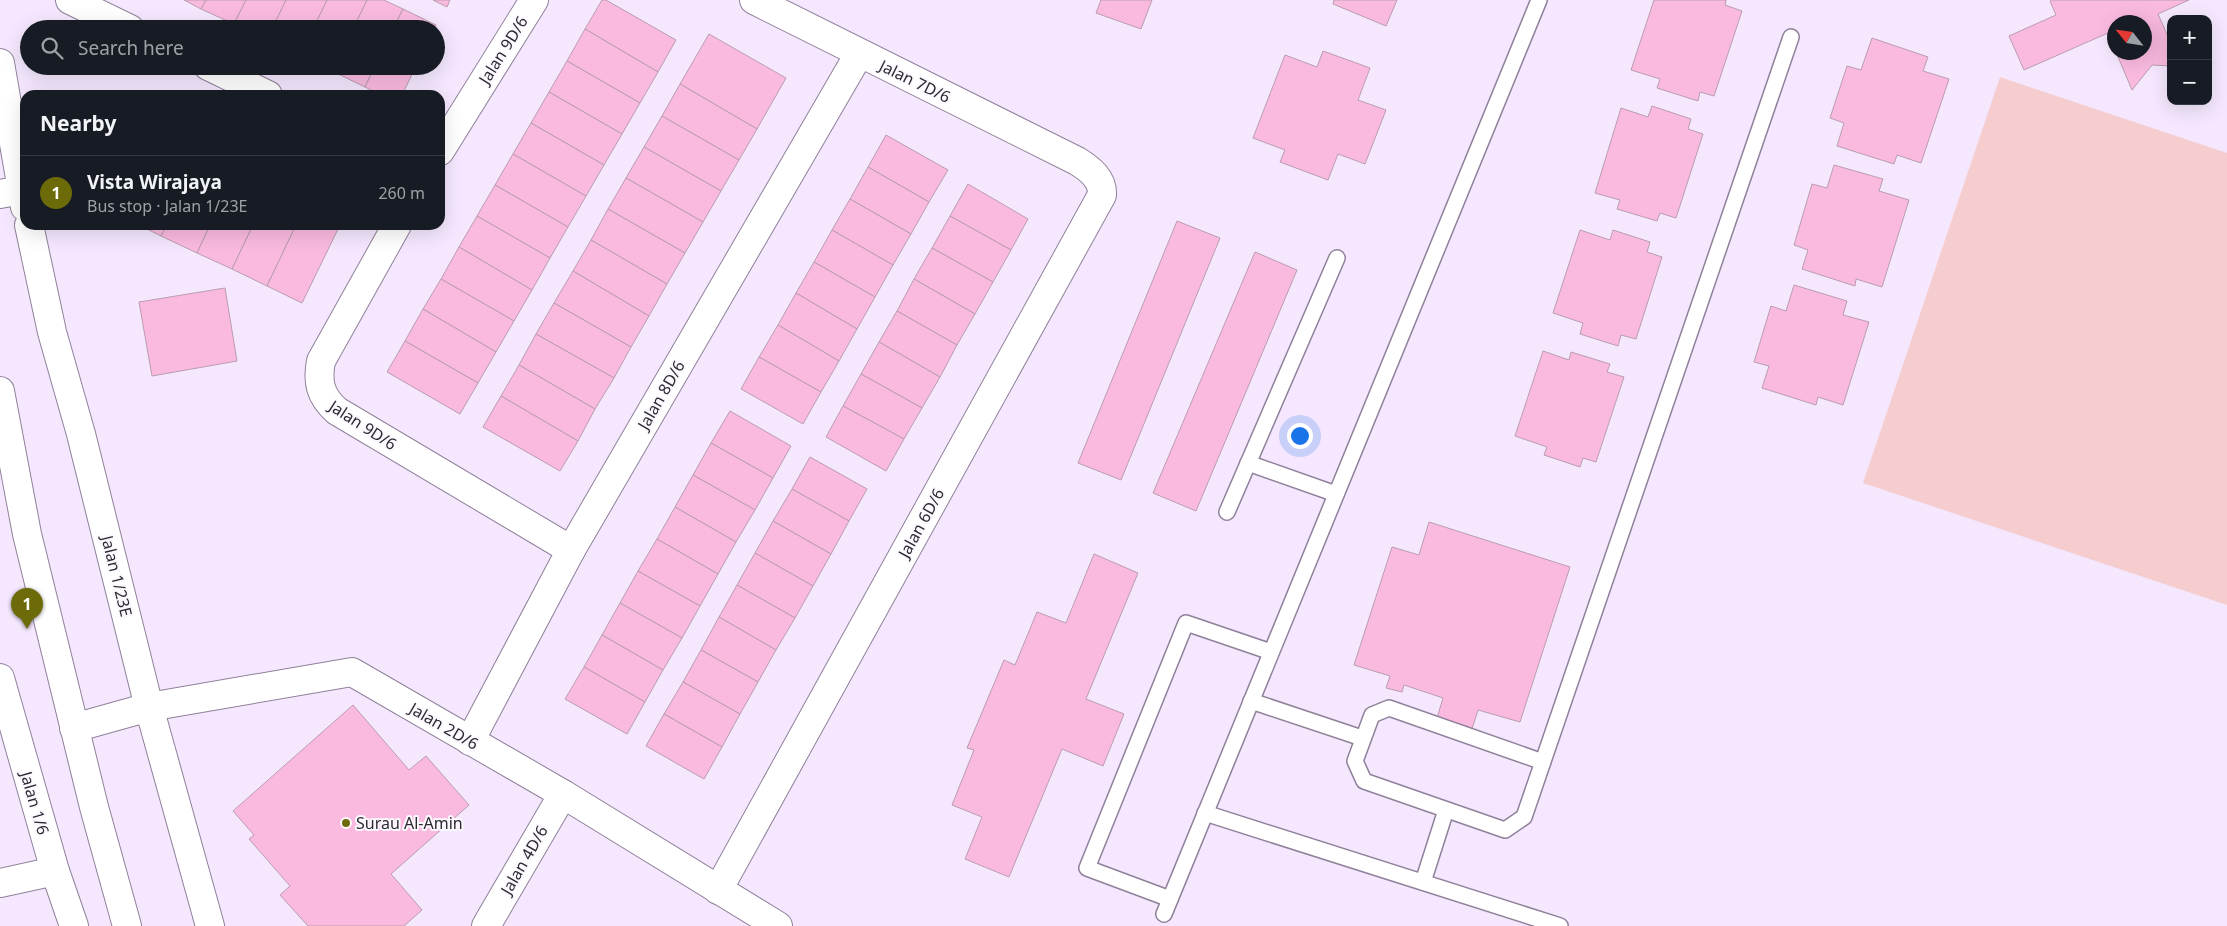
<!DOCTYPE html>
<html lang="en">
<head>
<meta charset="utf-8">
<style>
	:root { --surface:#171b24; --page:#20242c; --text:#f1f3f6; --muted:#9ea1a6; --line:#363941; --accent:#6d6b09 }
	body { margin:0; font-family:"Noto Sans",sans-serif; background:var(--page); color:var(--text) }
	.controls { position:absolute; right:15px; top:15px; display:grid; overflow:hidden; border-radius:10px; box-shadow:0 5px 20px #0002 }
	.controls button { width:45px; height:45px; display:grid; place-items:center; padding:0; border:0; border-bottom:1px solid var(--line); background:var(--surface); color:var(--text); font:25px sans-serif }
	.compass { position:absolute; left:2107px; top:15px; width:45px; height:45px; border-radius:50%; background:var(--surface); box-shadow:0 5px 20px #0002; rotate:300deg }
	.you { position:absolute; left:1299px; top:435px; width:18px; height:18px; margin:-12px; border:4px solid #fff; border-radius:50%; background:#1a73e8; box-shadow:0 0 0 8px #1a73e833 }
	.badge { display:grid; place-items:center; width:32px; height:32px; border-radius:50%; background:var(--accent); color:#fff; font-size:16px; font-weight:700 }
	.pin { position:absolute; translate:-50% -41px; filter:drop-shadow(0 1px 2px #0008) }
	.pin::after { content:''; position:absolute; top:26px; width:18px; height:15px; background:inherit; clip-path:polygon(0 0,100% 0,50% 100%) }
	.list { margin:0; padding:0; list-style:none }
	h2 { display:flex; justify-content:space-between; align-items:center; height:65px; margin:0; padding:0 20px; font-size:21px }
	h2 small { font-size:16px; font-weight:400; color:var(--muted) }
	.list li { display:grid; grid-template-columns:32px 1fr auto; gap:15px; align-items:center; box-sizing:border-box; height:75px; padding:0 20px; border-top:1px solid var(--line) }
	.list b { display:block; font-size:19px; white-space:nowrap }
	.list p { margin:0; font-size:16px; white-space:nowrap; color:var(--muted) }
	.list em { font-size:16px; font-style:normal; color:var(--muted) }
	.icon { flex:none; width:28px; height:28px; fill:none; stroke:currentColor; stroke-width:2; stroke-linecap:round; stroke-linejoin:round }
	.map { position:relative; flex:none; width:2227px; height:926px; overflow:hidden }
	.search { position:absolute; background:var(--surface); box-shadow:0 5px 20px #0002; left:20px; top:20px; width:425px; height:55px; display:flex; align-items:center; gap:12px; box-sizing:border-box; padding:0 18px; border-radius:28px; color:var(--muted); font-size:19px }
	.panel { position:absolute; background:var(--surface); box-shadow:0 5px 20px #0002; left:20px; top:90px; width:425px; height:140px; border-radius:15px }
	.map>svg:first-child { display:block }
</style>
</head>
<body>
<div class="map">
<svg width="2227" height="926" viewBox="0 0 2227 926">
	<rect width="100%" height="100%" fill="#f4e7fe"/>
	<polygon fill="#f6cdcf" points="2000,77 2227,153 2227,605 1863,483"/>
	<g fill="#fabae0" stroke="#ba9dad">
		<polygon points="184,0 206,0 201,9"/>
		<polygon points="206,0 246,0 234,24 201,9"/>
		<polygon points="246,0 286,0 272,29 243,29 234,24"/>
		<polygon points="286,0 327,0 313,29 272,29"/>
		<polygon points="327,0 367,0 353,29 313,29"/>
		<polygon points="367,0 384,0 403,9 393,29 353,29"/>
		<polygon points="433,0 450,0 447,7"/>
		<polygon points="602,0 606,0 676,40 658,72 585,29"/>
		<polygon points="1101,0 1152,0 1141,29 1096,13"/>
		<polygon points="1334,0 1397,0 1386,26 1333,4"/>
		<polygon points="1654,0 1726,0 1725,5 1742,11 1714,96 1700,92 1698,101 1657,88 1660,79 1631,70"/>
		<polygon points="2052,0 2189,0 2158,14 2171,43 2171,66 2152,65 2132,90 2116,52 2144,52 2144,22 2114,22 2114,49 2108,33 2024,70 2009,36 2056,15 2050,1"/>
		<polygon points="403,9 436,25 434,29 393,29"/>
		<polygon points="585,29 658,72 640,103 567,61"/>
		<polygon points="709,34 786,78 757,129 680,84"/>
		<polygon points="1872,38 1928,57 1923,71 1949,79 1921,163 1897,155 1894,164 1837,146 1844,123 1830,118 1847,66 1861,70"/>
		<polygon points="1323,51 1370,68 1358,100 1386,110 1365,164 1338,154 1328,180 1280,162 1285,150 1253,138 1285,55 1317,67"/>
		<polygon points="567,61 640,103 622,134 549,92"/>
		<polygon points="322,66 335,66 332,71"/>
		<polygon points="335,66 375,66 365,87 332,71"/>
		<polygon points="375,66 416,66 402,95 381,95 365,87"/>
		<polygon points="680,84 757,129 739,160 662,116"/>
		<polygon points="549,92 622,134 604,165 531,123"/>
		<polygon points="1652,106 1691,119 1688,129 1703,134 1676,218 1660,213 1657,221 1617,209 1620,200 1595,193 1621,108 1648,117"/>
		<polygon points="662,116 739,160 721,191 644,147"/>
		<polygon points="531,123 604,165 586,196 513,154"/>
		<polygon points="886,135 948,170 929,202 868,167"/>
		<polygon points="644,147 721,191 703,222 626,178"/>
		<polygon points="513,154 586,196 568,227 495,185"/>
		<polygon points="1834,165 1883,179 1879,191 1909,200 1882,287 1856,279 1855,286 1802,269 1808,250 1794,245 1812,184 1827,188"/>
		<polygon points="868,167 929,202 911,234 850,199"/>
		<polygon points="626,178 703,222 685,253 608,209"/>
		<polygon points="968,184 1028,219 1011,250 950,216"/>
		<polygon points="495,185 568,227 550,258 477,216"/>
		<polygon points="850,199 911,234 893,265 832,230"/>
		<polygon points="608,209 685,253 667,284 591,240"/>
		<polygon points="477,216 550,258 532,290 459,247"/>
		<polygon points="950,216 1011,250 993,282 932,248"/>
		<polygon points="1177,221 1220,238 1121,480 1078,463"/>
		<polygon points="139,225 167,225 161,236"/>
		<polygon points="167,225 210,225 197,253 161,236"/>
		<polygon points="210,225 253,225 232,269 197,253"/>
		<polygon points="253,225 296,225 267,286 232,269"/>
		<polygon points="296,225 340,225 302,303 267,286"/>
		<polygon points="832,230 893,265 875,297 814,262"/>
		<polygon points="1580,230 1610,240 1613,230 1650,242 1647,252 1662,257 1636,339 1621,335 1618,346 1580,334 1583,323 1553,313"/>
		<polygon points="591,240 667,284 649,316 573,271"/>
		<polygon points="459,247 532,290 514,321 441,279"/>
		<polygon points="932,248 993,282 975,314 914,279"/>
		<polygon points="1255,252 1297,270 1196,511 1153,493"/>
		<polygon points="814,262 875,297 857,329 796,293"/>
		<polygon points="573,271 649,316 631,347 554,303"/>
		<polygon points="441,279 514,321 496,352 423,309"/>
		<polygon points="914,279 975,314 957,345 897,311"/>
		<polygon points="1794,285 1847,301 1843,315 1869,322 1843,405 1818,397 1816,405 1762,388 1769,366 1754,362 1771,306 1786,311"/>
		<polygon points="225,288 237,361 152,376 139,302"/>
		<polygon points="796,293 857,329 839,361 778,325"/>
		<polygon points="554,303 631,347 614,378 536,334"/>
		<polygon points="423,309 496,352 478,383 405,341"/>
		<polygon points="897,311 957,345 940,377 879,342"/>
		<polygon points="778,325 839,361 821,392 759,357"/>
		<polygon points="536,334 614,378 595,409 519,365"/>
		<polygon points="405,341 478,383 460,414 387,372"/>
		<polygon points="879,342 940,377 922,408 861,374"/>
		<polygon points="1543,351 1569,360 1571,352 1610,364 1607,372 1624,377 1596,462 1583,458 1580,467 1544,455 1547,447 1515,436"/>
		<polygon points="759,357 821,392 803,424 741,389"/>
		<polygon points="519,365 595,409 578,441 501,396"/>
		<polygon points="861,374 922,408 904,439 843,406"/>
		<polygon points="501,396 578,441 560,471 483,427"/>
		<polygon points="843,406 904,439 886,471 826,437"/>
		<polygon points="730,411 791,446 773,478 711,443"/>
		<polygon points="711,443 773,478 755,510 693,475"/>
		<polygon points="810,457 867,489 849,521 792,489"/>
		<polygon points="693,475 755,510 736,542 675,507"/>
		<polygon points="792,489 849,521 831,554 773,521"/>
		<polygon points="675,507 736,542 718,574 657,539"/>
		<polygon points="773,521 831,554 813,586 755,553"/>
		<polygon points="1429,522 1570,567 1520,722 1478,710 1472,729 1437,718 1443,698 1404,685 1402,692 1386,688 1390,676 1354,665 1392,547 1419,555"/>
		<polygon points="657,539 718,574 700,606 638,571"/>
		<polygon points="755,553 813,586 795,618 737,585"/>
		<polygon points="1094,554 1138,573 1086,699 1124,714 1103,766 1062,749 1009,877 965,859 982,817 952,805 974,750 967,748 1004,660 1015,665 1037,612 1066,623"/>
		<polygon points="638,571 700,606 682,638 620,603"/>
		<polygon points="737,585 795,618 776,650 719,617"/>
		<polygon points="620,603 682,638 663,670 602,635"/>
		<polygon points="719,617 776,650 758,682 701,650"/>
		<polygon points="602,635 663,670 645,702 584,667"/>
		<polygon points="701,650 758,682 740,714 683,682"/>
		<polygon points="584,667 645,702 627,734 565,699"/>
		<polygon points="683,682 740,714 722,747 664,714"/>
		<polygon points="353,705 409,770 426,756 469,805 391,874 422,910 404,926 308,926 280,895 290,886 249,839 254,835 233,811"/>
		<polygon points="664,714 722,747 704,779 646,746"/>
	</g>
	<g fill="none" stroke-linecap="round" stroke-linejoin="round">
		<g stroke="#90819a" stroke-width="18">
			<g id="lane">
				<polyline points="1248,463 1336,494"/>
				<polyline points="1227,512 1337,258"/>
				<polyline points="1251,701 1362,738"/>
				<polyline points="1543,762 1389,708 1372,715 1355,761 1364,781 1505,830 1524,817 1791,37"/>
				<polyline points="1205,813 1560,926"/>
				<polyline points="1423,882 1446,810"/>
				<polyline points="1170,899 1087,868 1186,623 1271,652"/>
				<polyline points="1164,914 1539,0"/>
			</g>
		</g>
		<g stroke="#90819a" stroke-width="30">
			<g id="street">
				<polyline points="70,0 130,29"/>
				<polyline points="208,66 268,95"/>
				<polyline points="440,151 534,0"/>
				<polyline points="0,194 21,190"/>
				<path d="M397,225L321,361C317,382 320,396 337,411L571,550"/>
				<polyline points="0,678 55,871 74,926"/>
				<polyline points="74,728 149,707 352,672 563,794 778,926"/>
				<polyline points="470,741 571,550 859,54"/>
				<polyline points="0,883 55,871"/>
				<path d="M718,890L1102,195C1103,179 1090,169 1077,161L754,0"/>
				<polyline points="486,926 563,794"/>
			</g>
		</g>
		<g stroke="#90819a" stroke-width="30">
			<g id="secondary">
				<polyline points="0,63 25,207"/>
				<polyline points="29,225 52,332 81,434 149,707 210,926"/>
				<polyline points="0,391 27,534 94,807 127,926"/>
			</g>
		</g>
		<use href="#lane" stroke="#fff" stroke-width="15"/>
		<use href="#street" stroke="#fff" stroke-width="28"/>
		<use href="#secondary" stroke="#fff" stroke-width="28"/>
	</g>
	<circle fill="#6d6b09" stroke="#fcf9fe" stroke-width="2" cx="346" cy="823" r="5"/>
	<g text-anchor="middle" stroke-width="4" stroke-linejoin="round" paint-order="stroke">
		<g font-size="16" fill="#2e2832" stroke="#fcf9fe">
			<text transform="translate(503 50) rotate(-58)" y="6">Jalan 9D/6</text>
			<text transform="translate(915 81) rotate(26)" y="6">Jalan 7D/6</text>
			<text transform="translate(661 395) rotate(-60)" y="6">Jalan 8D/6</text>
			<text transform="translate(363 425) rotate(33)" y="6">Jalan 9D/6</text>
			<text transform="translate(921 523) rotate(-61)" y="6">Jalan 6D/6</text>
			<text transform="translate(117 576) rotate(76)" y="6">Jalan 1/23E</text>
			<text transform="translate(444 726) rotate(30)" y="6">Jalan 2D/6</text>
			<text transform="translate(35 803) rotate(74)" y="6">Jalan 1/6</text>
			<text transform="translate(524 860) rotate(-60)" y="6">Jalan 4D/6</text>
		</g>
		<g font-size="16" fill="#2e2832" stroke="#fcf9fe" text-anchor="start">
			<text x="356" y="829">Surau Al-Amin</text>
		</g>
	</g>
</svg>
<div class="controls">
<button>+</button>
<button>−</button>
</div>
<svg class="compass" viewBox="-18 -18 36 36"><path d="M0-13l5 13h-10z" fill="#e53935"/><path d="M0 13l5-13h-10z" fill="#9ea1a6"/></svg>
<div class="you"></div>
<div class="pin badge" style="left:27px;top:629px">1</div>
<div class="search"><svg class="icon" aria-label="search" viewBox="0 0 24 24"><circle cx="10" cy="10" r="6"/><path d="M15 15l6 6"/></svg>Search here</div>
<section class="panel">
<h2>Nearby<small></small></h2>
<ul class="list">
<li><span class="badge">1</span><div><b>Vista Wirajaya</b><p>Bus stop · Jalan 1/23E</p></div><em>260 m</em></li>
</ul>
</section>
</div>
</body>
</html>
